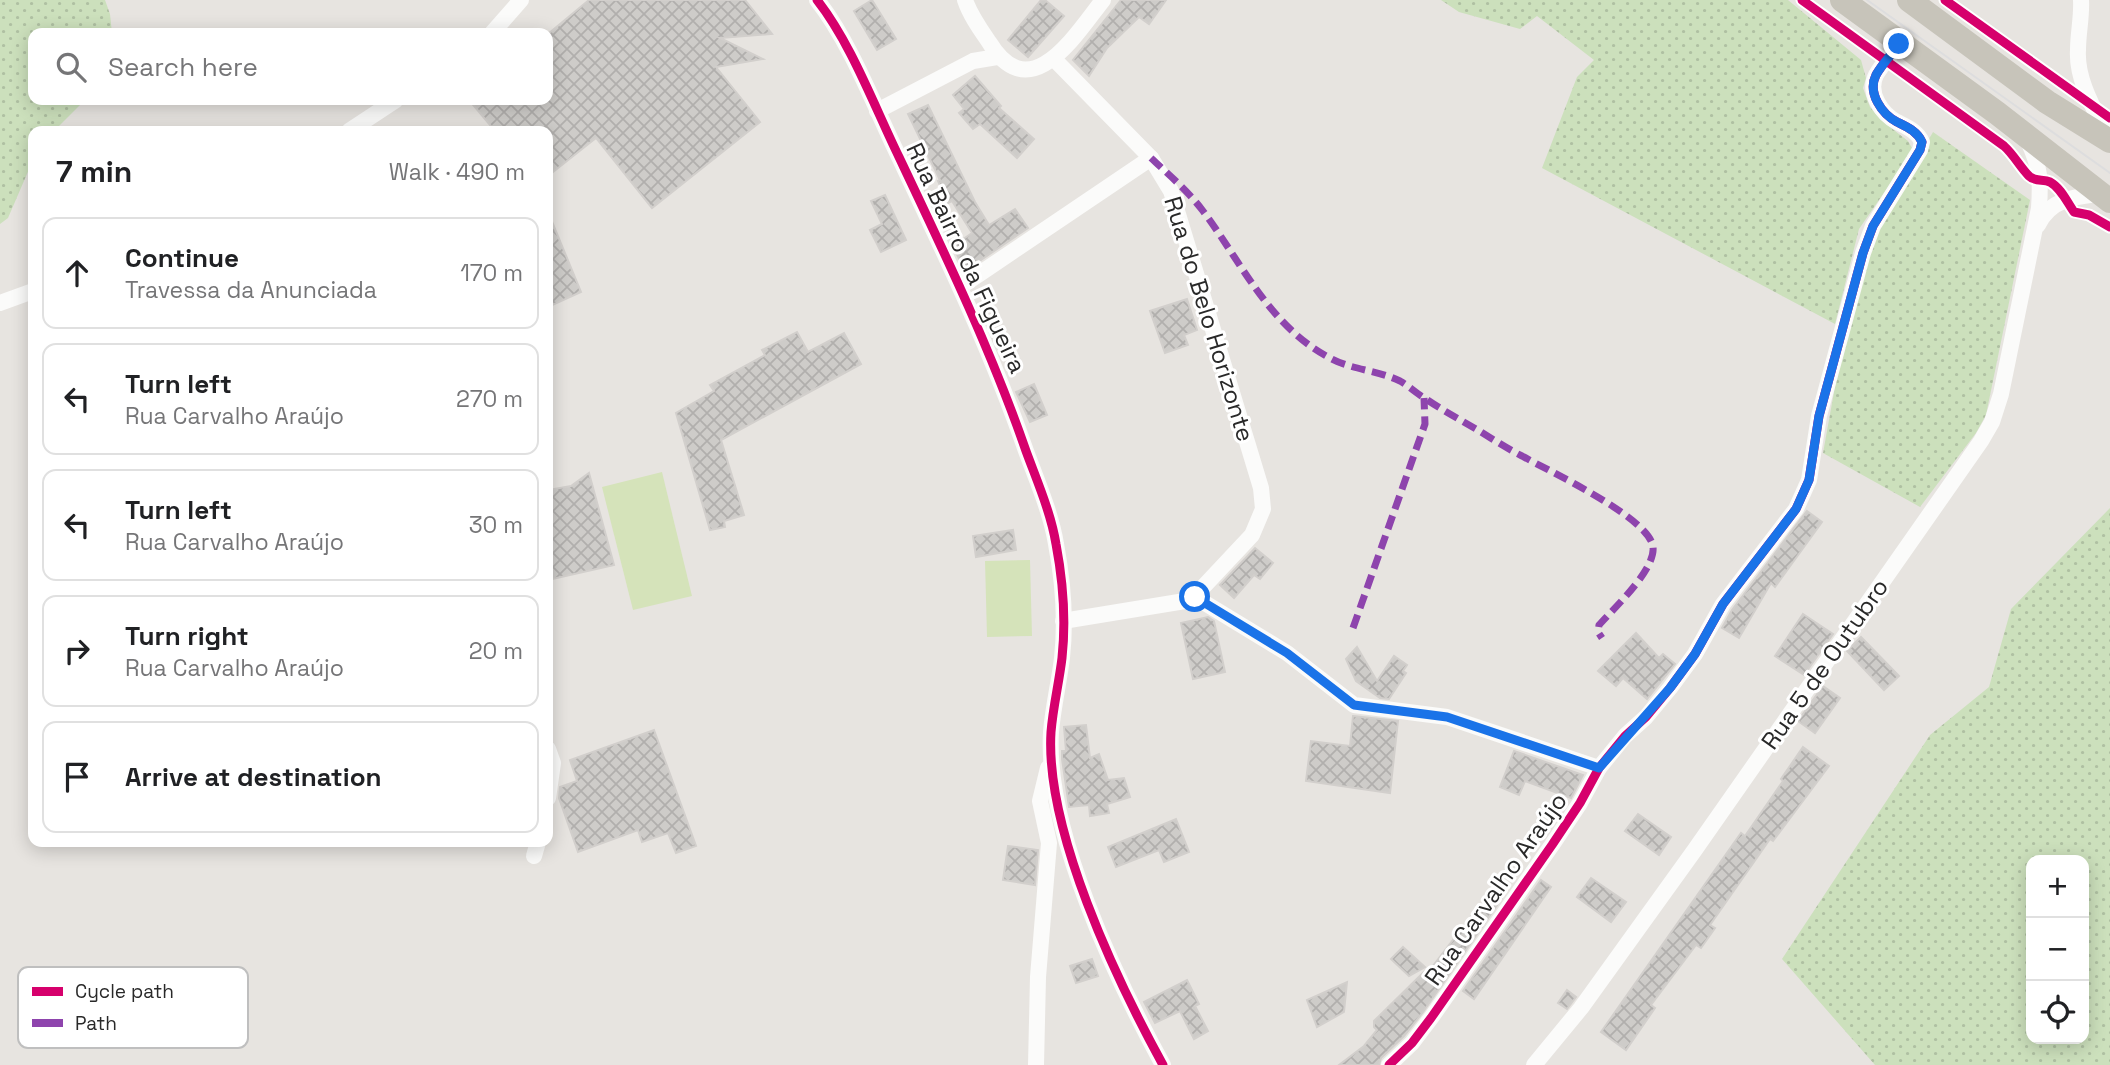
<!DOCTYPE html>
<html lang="en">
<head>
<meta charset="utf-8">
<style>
	:root { --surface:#fff; --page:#f2f2f2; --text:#202124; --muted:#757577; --line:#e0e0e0 }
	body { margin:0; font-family:"Space Grotesk",sans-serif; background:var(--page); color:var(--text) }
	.controls { position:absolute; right:21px; bottom:21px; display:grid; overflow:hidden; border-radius:14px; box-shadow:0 4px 18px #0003 }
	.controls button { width:63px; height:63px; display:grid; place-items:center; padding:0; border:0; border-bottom:2px solid var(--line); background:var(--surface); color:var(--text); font:35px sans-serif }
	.stop { position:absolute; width:21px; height:21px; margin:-16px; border:5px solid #1a73e8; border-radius:50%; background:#fff }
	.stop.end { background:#1a73e8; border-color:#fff; box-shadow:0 2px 7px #0008 }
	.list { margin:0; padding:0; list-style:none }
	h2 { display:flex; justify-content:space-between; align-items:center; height:91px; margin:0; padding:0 28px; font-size:30px }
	h2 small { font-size:23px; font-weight:400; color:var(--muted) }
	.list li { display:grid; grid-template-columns:46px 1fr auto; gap:21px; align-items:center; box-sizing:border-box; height:112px; margin:0 14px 14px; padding:0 14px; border:2px solid var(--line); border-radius:14px }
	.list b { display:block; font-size:26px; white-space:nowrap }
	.list p { margin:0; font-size:23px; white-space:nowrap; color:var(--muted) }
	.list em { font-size:23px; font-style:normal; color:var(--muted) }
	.icon { flex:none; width:38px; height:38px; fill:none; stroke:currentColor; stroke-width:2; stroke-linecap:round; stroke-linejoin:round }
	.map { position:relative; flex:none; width:2110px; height:1065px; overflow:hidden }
	.search { position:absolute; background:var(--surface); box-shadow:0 4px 18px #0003; left:28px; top:28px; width:525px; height:77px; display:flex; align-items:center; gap:18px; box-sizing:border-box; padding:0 24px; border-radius:14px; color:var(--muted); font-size:26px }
	.panel { position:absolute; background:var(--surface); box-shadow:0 4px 18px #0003; left:28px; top:126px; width:525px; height:721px; border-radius:14px }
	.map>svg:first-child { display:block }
</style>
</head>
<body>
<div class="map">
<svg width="2110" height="1065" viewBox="0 0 2110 1065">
	<defs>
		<pattern id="grass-dots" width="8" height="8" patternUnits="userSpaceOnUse" patternTransform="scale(1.75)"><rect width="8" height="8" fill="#cce0bc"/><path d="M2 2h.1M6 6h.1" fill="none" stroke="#afc0a2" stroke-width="1.8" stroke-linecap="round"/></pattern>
		<pattern id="building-cross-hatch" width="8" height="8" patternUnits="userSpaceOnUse" patternTransform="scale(1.75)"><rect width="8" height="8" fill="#ceccc9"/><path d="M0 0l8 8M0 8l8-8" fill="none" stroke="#b1afad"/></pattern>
	</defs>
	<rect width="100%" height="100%" fill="#e7e4e0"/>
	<g fill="url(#grass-dots)" fill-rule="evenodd">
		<polygon points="0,0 105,0 110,14 112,33 33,33 33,100 85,100 54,131 33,131 33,160 8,218 0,224"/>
		<polygon points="1441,0 1788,0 1861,60 1866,78 1863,88 1870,107 1881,120 1908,141 1912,148 1910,155 1859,229 1835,324 1542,168 1577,77 1594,60 1537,16 1520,29 1459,12"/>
		<polygon points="1933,132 2030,200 1986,415 1976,433 1920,507 1823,453 1836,381 1870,253 1878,230"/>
		<path d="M2110,508V1065H1875L1782,959L1930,735L1989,687L2011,609ZM2084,860V1039H2031V860Z"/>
	</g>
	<g fill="#d5e3ba">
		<polygon points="662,472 692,596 633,610 602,487"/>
		<polygon points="1030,560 1032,636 987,637 985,561"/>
	</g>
	<g fill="url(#building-cross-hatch)" stroke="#d2cfcc" stroke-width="2">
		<polygon points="589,0 745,0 772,34 720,38 763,59 716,67 760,122 652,208 596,138 548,176 548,131 495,131 469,100 548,100 548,34"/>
		<polygon points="872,0 896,39 877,50 854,11"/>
		<polygon points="1041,0 1045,0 1064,16 1028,57 1008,40"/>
		<polygon points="1121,0 1166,0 1149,24 1139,17 1107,48 1089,76 1073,60"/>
		<polygon points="975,76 1001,106 999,108 1034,139 1017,158 980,124 973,129 959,113 964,109 953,95"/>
		<polygon points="928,105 975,202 989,225 1015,209 1028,228 969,268 962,265 953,246 972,233 952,201 948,203 938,181 940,180 908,114"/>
		<polygon points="885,195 906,240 881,252 870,230 882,224 871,201"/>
		<polygon points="548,212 581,292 548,307"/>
		<polygon points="1187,299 1197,330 1184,335 1188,345 1165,353 1150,311"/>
		<polygon points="797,332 808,352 844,333 861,364 721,440 744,515 724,521 725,527 710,530 676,413 714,391 710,385 765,355 762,350"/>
		<polygon points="1034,384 1047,415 1030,422 1016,392"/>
		<polygon points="589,473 614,565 548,580 548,490 571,486"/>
		<polygon points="1807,511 1822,522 1775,587 1771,583 1739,638 1722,628 1732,610"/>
		<polygon points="1013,530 1016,550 976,557 973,536"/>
		<polygon points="1255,548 1273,563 1260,579 1254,575 1234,598 1220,585"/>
		<polygon points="1803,614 1833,634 1804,675 1775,656"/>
		<polygon points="1208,617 1214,621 1225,672 1193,679 1181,623"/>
		<polygon points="1636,633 1659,658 1663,654 1675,664 1647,699 1623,678 1616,686 1598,671"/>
		<polygon points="1861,637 1899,676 1884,690 1847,651"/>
		<polygon points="1357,647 1377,681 1394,656 1407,665 1403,671 1406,673 1389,699 1380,698 1356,681 1346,659"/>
		<polygon points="1823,686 1840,698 1815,733 1798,721"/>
		<polygon points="1353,716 1398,721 1390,793 1306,781 1311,741 1350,746"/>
		<polygon points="1086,725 1090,758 1099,754 1108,780 1124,778 1130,797 1107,804 1109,813 1090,816 1089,805 1069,807 1062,759 1062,751 1066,751 1064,727"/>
		<polygon points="654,730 696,846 676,853 668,833 642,842 638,830 578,852 559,798 560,787 577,781 570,760"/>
		<polygon points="1803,747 1829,766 1773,841 1770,839 1710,925 1715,928 1701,948 1696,945 1651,1005 1655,1008 1626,1050 1601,1032 1741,833 1745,836 1783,781 1781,779"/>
		<polygon points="1514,751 1583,775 1571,798 1525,781 1519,795 1500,787"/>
		<polygon points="1638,814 1671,837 1659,855 1625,831"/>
		<polygon points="1176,819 1189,852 1164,862 1159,850 1116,867 1108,847"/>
		<polygon points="1008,846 1038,850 1035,885 1003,880"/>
		<polygon points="1591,878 1626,902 1611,922 1577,897"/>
		<polygon points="1541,880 1551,887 1474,999 1463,991"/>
		<polygon points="1495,893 1502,898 1423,1012 1404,1036 1381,1058 1379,1065 1339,1065 1364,1046 1377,1030 1374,1027 1374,1021 1427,969 1429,971 1476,910 1480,914"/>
		<polygon points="1403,947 1425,967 1409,976 1391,959"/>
		<polygon points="1092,959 1098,976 1076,983 1070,966"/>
		<polygon points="1187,980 1199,1004 1195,1006 1208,1031 1194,1039 1180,1011 1155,1023 1144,1002"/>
		<polygon points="1347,982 1344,1012 1317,1027 1307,1000"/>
		<polygon points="1567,990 1576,997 1567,1009 1558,1003"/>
	</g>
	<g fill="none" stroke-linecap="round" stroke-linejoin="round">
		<g stroke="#fbfbfa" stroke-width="16">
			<path d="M817,0C851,43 875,108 899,157C945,254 991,350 1026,451C1037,481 1051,513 1056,544C1063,581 1066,621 1062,658C1059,683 1053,707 1051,732C1045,830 1116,979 1163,1065"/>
			<path d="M965,0C970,15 980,29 989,42C1030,109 1074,37 1103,0"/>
			<path d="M2081,0C2082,17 2078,33 2078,50C2076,81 2096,112 2109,139"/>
			<polyline points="492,33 521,0"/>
			<polyline points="1054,59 1151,158 1171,191 1261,488 1263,509 1252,535 1191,600 1063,621"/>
			<polyline points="877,111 973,61 997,57"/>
			<polyline points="349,131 396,100"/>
			<path d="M2038,225C2050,199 2076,196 2101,194"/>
			<polyline points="960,287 1151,158"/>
			<polyline points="0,303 33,291"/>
			<polyline points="1195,597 1287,653 1354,705 1447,717 1599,768"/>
			<polyline points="548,749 553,763 548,798"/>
			<polyline points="534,856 538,842"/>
			<polyline points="1036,1065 1038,977 1049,843 1040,801 1048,768"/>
			<path d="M1389,1065L1412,1043L1431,1018L1552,845L1580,803L1599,768L1625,736L1646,717L1670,688L1695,654L1723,604L1796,509L1809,480L1819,416L1863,253L1873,226L1920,150L1922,142C1917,131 1907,127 1897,122C1882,114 1867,93 1876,75C1882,64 1892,54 1899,44"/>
			<path d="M1534,1065L1581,1008L1694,851L1981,441L1992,422L2001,394L2039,208C2041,179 2040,167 2028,141"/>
		</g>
		<g stroke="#c7c4ba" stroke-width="24">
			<polyline points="1842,0 1997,113 2110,201"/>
			<polyline points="1909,0 2047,102 2110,141"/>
		</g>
		<polyline stroke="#ddddde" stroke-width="2" points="1867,0 2110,173"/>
		<g stroke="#8e44ad" stroke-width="7" stroke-dasharray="14 7" stroke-linecap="butt">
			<path d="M1151,158C1169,175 1188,191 1203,211C1242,263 1269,326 1330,358C1352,370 1377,370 1400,381C1409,386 1417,394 1426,399C1442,410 1459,419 1476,429C1491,438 1506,448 1522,456C1551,472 1641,514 1652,543C1661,565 1614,608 1599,625L1598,632L1602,638"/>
			<polyline points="1353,628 1425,424 1424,398"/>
		</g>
		<g stroke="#fff" stroke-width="13">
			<g id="cycleway">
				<path d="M817,0C851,43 875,108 899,157C945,254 991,350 1026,451C1037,481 1051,513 1056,544C1063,581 1066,621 1062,658C1059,683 1053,707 1051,732C1045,830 1116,979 1163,1065"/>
				<path d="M1802,0L2004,146C2014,155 2020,167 2029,176C2035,182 2043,179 2050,182C2061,188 2067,202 2074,212L2089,215L2110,227"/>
				<polyline points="1945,0 2110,118"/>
				<path d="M1389,1065L1412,1043L1431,1018L1552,845L1580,803L1599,768L1625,736L1646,717L1670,688L1695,654L1723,604L1796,509L1809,480L1819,416L1863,253L1873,226L1920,150L1922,142C1917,131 1907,127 1897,122C1882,114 1867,93 1876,75C1882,64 1892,54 1899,44"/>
			</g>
		</g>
		<use href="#cycleway" stroke="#d6006c" stroke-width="9"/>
	</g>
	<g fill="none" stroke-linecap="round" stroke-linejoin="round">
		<path stroke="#1a73e8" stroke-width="9" d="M1195,597L1287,653L1354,705L1447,717L1599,768L1670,688L1695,654L1723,604L1796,509L1809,480L1819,416L1863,253L1873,226L1920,150L1922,142C1917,131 1907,127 1897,122C1882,114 1867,93 1876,75C1882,64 1892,54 1899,44"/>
	</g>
	<g text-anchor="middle" stroke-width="6" stroke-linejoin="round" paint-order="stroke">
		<g font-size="24" fill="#292929" stroke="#fff">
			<text transform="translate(966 258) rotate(65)" y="8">Rua Bairro da Figueira</text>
			<text transform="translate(1209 319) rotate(73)" y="8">Rua do Belo Horizonte</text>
			<text transform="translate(1825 664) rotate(-55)" y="8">Rua 5 de Outubro</text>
			<text transform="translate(1496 889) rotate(-55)" y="8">Rua Carvalho Araújo</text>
		</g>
	</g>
	<rect x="18" y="967" width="230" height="81" rx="10" fill="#fff" stroke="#bfbfbf" stroke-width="2"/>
	<rect x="32" y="987" width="31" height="9" fill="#d6006c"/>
	<rect x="32" y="1019" width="31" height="8" fill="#8e44ad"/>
	<g font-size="19" fill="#292929">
		<text x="75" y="998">Cycle path</text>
		<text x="75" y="1030">Path</text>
	</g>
</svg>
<div class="controls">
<button>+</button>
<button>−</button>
<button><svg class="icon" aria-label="locate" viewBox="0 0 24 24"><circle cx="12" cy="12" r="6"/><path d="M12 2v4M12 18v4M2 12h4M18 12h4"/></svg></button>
</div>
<div class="stop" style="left:1195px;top:597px"></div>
<div class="stop end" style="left:1899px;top:44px"></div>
<div class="search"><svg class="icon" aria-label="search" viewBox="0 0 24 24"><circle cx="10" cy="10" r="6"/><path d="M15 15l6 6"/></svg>Search here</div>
<section class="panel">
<h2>7 min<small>Walk · 490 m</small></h2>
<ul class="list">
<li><svg class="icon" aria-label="ahead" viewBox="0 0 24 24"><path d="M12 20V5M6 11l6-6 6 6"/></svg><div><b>Continue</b><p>Travessa da Anunciada</p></div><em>170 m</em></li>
<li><svg class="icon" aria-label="left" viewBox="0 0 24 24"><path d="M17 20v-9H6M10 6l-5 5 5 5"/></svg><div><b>Turn left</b><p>Rua Carvalho Araújo</p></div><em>270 m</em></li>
<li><svg class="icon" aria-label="left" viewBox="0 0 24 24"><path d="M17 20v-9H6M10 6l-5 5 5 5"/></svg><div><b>Turn left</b><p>Rua Carvalho Araújo</p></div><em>30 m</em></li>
<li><svg class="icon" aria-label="right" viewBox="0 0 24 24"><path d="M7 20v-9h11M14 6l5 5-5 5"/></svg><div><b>Turn right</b><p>Rua Carvalho Araújo</p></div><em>20 m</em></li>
<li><svg class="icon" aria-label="arrive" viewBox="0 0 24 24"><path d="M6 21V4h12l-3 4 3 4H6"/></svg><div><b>Arrive at destination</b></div></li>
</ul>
</section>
</div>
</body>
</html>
